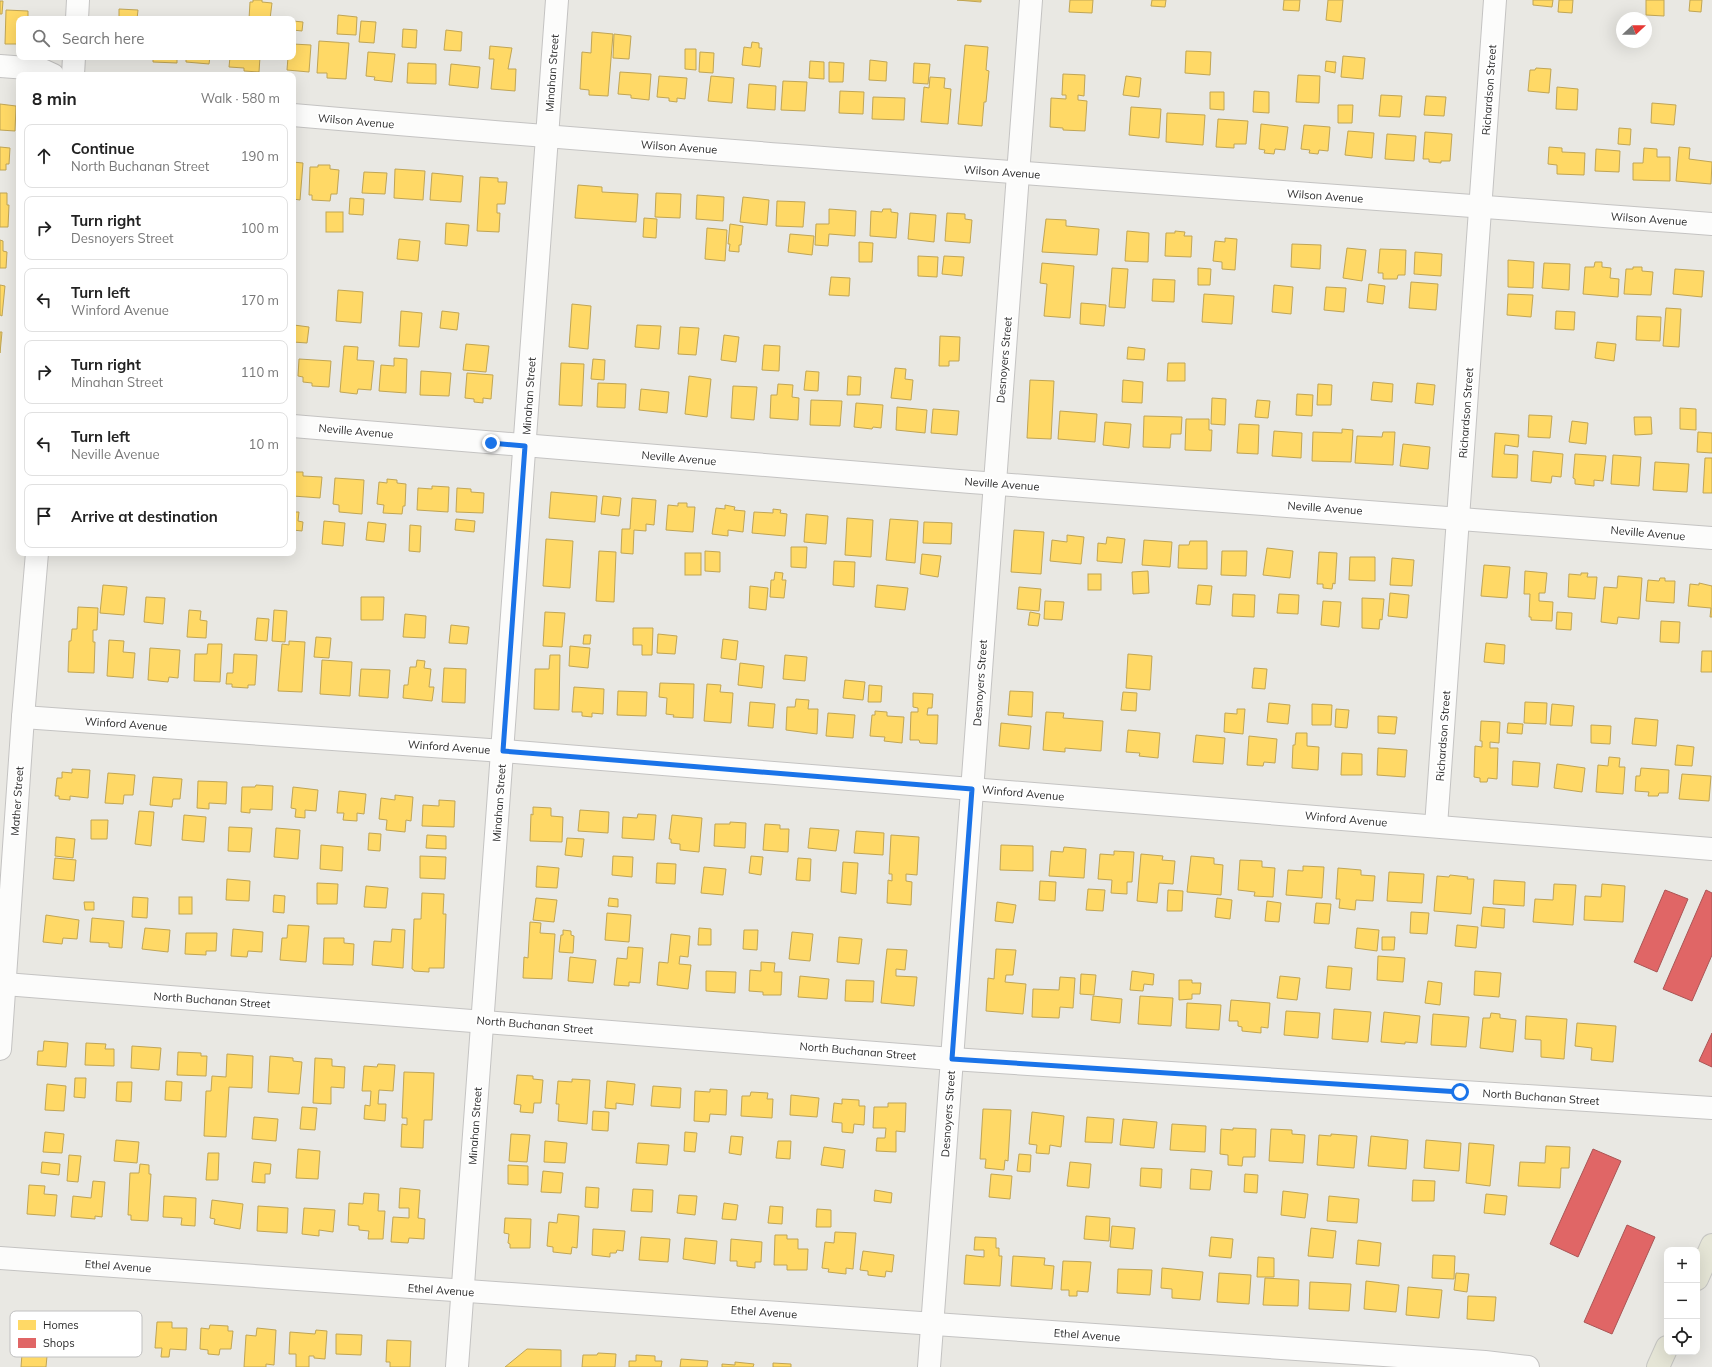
<!DOCTYPE html>
<html lang="en">
<head>
<meta charset="utf-8">
<style>
	:root { --surface:#fff; --page:#f6f6f6; --text:#222; --muted:#767676; --line:#e0e0e0 }
	body { margin:0; font-family:Mulish,sans-serif; background:var(--page); color:var(--text) }
	.controls { position:absolute; right:12px; bottom:12px; display:grid; overflow:hidden; border-radius:8px; box-shadow:0 4px 16px #0002 }
	.controls button { width:36px; height:36px; display:grid; place-items:center; padding:0; border:0; border-bottom:1px solid var(--line); background:var(--surface); color:var(--text); font:20px sans-serif }
	.compass { position:absolute; left:1616px; top:12px; width:36px; height:36px; border-radius:50%; background:var(--surface); box-shadow:0 4px 16px #0002; rotate:68deg }
	.stop { position:absolute; width:12px; height:12px; margin:-9px; border:3px solid #1a73e8; border-radius:50%; background:#fff }
	.stop.end { background:#1a73e8; border-color:#fff; box-shadow:0 1px 4px #0008 }
	.list { margin:0; padding:0; list-style:none }
	h2 { display:flex; justify-content:space-between; align-items:center; height:52px; margin:0; padding:0 16px; font-size:17px }
	h2 small { font-size:13px; font-weight:400; color:var(--muted) }
	.list li { display:grid; grid-template-columns:26px 1fr auto; gap:12px; align-items:center; box-sizing:border-box; height:64px; margin:0 8px 8px; padding:0 8px; border:1px solid var(--line); border-radius:8px }
	.list b { display:block; font-size:15px; white-space:nowrap }
	.list p { margin:0; font-size:13px; white-space:nowrap; color:var(--muted) }
	.list em { font-size:13px; font-style:normal; color:var(--muted) }
	.icon { flex:none; width:22px; height:22px; fill:none; stroke:currentColor; stroke-width:2; stroke-linecap:round; stroke-linejoin:round }
	.map { position:relative; flex:none; width:1712px; height:1367px; overflow:hidden }
	.search { position:absolute; background:var(--surface); box-shadow:0 4px 16px #0002; left:16px; top:16px; width:280px; height:44px; display:flex; align-items:center; gap:10px; box-sizing:border-box; padding:0 14px; border-radius:8px; color:var(--muted); font-size:15px }
	.panel { position:absolute; background:var(--surface); box-shadow:0 4px 16px #0002; left:16px; top:72px; width:280px; height:484px; border-radius:8px }
	.map>svg:first-child { display:block }
</style>
</head>
<body>
<div class="map">
<svg width="1712" height="1367" viewBox="0 0 1712 1367">
	<rect width="100%" height="100%" fill="#e9e8e3"/>
	<g fill="#ffd966" stroke="#c0a555">
		<polygon points="253,0 262,0 262,2 272,3 270,19 249,19 250,2 253,2"/>
		<polygon points="957,0 981,0 981,2"/>
		<polygon points="1070,0 1093,0 1092,13 1069,12"/>
		<polygon points="1152,0 1166,0 1165,7 1151,6"/>
		<polygon points="1284,0 1300,0 1299,11 1283,10"/>
		<polygon points="1328,0 1343,0 1341,22 1326,20"/>
		<polygon points="1533,0 1553,0 1552,7 1533,5"/>
		<polygon points="1559,0 1573,0 1572,13 1558,12"/>
		<polygon points="1646,0 1664,0 1664,16 1646,15"/>
		<polygon points="1690,0 1702,0 1701,12 1689,11"/>
		<polygon points="0,1 3,1 2,14 0,14"/>
		<polygon points="119,9 138,10 137,19 119,19"/>
		<polygon points="6,10 28,11 28,19 19,19 19,44 5,44"/>
		<polygon points="338,15 357,17 356,35 337,34"/>
		<polygon points="213,17 227,18 227,19 213,19"/>
		<polygon points="293,21 303,22 302,31 293,30"/>
		<polygon points="361,21 376,22 374,43 359,42"/>
		<polygon points="403,29 417,30 416,48 402,47"/>
		<polygon points="446,30 462,32 461,51 444,50"/>
		<polygon points="592,32 613,34 608,96 589,95 589,90 580,89 582,52 591,53"/>
		<polygon points="614,34 631,36 629,59 613,58"/>
		<polygon points="319,41 349,43 346,79 327,78 327,73 317,73"/>
		<polygon points="752,42 759,43 759,48 762,48 760,67 742,65 744,47 751,48"/>
		<polygon points="293,44 311,45 309,72 287,70 288,57 293,57"/>
		<polygon points="965,45 988,47 986,70 989,71 986,102 984,102 982,126 958,124"/>
		<polygon points="490,46 512,48 508,69 516,69 515,91 491,89 494,59 489,59"/>
		<polygon points="685,49 696,49 696,70 685,69"/>
		<polygon points="1186,51 1211,52 1210,75 1185,73"/>
		<polygon points="368,52 395,54 392,82 374,80 375,77 366,76"/>
		<polygon points="700,52 714,53 713,73 699,72"/>
		<polygon points="1343,56 1365,58 1363,79 1341,77"/>
		<polygon points="111,57 136,57 136,59 111,58"/>
		<polygon points="153,57 177,57 177,63 153,62"/>
		<polygon points="186,57 210,57 209,64 186,62"/>
		<polygon points="230,57 260,57 259,72 244,71 244,68 229,67"/>
		<polygon points="870,60 887,62 886,81 869,80"/>
		<polygon points="810,61 824,62 824,79 809,78"/>
		<polygon points="1326,61 1336,62 1335,73 1325,71"/>
		<polygon points="829,62 844,63 843,82 829,82"/>
		<polygon points="408,63 436,64 436,84 407,83"/>
		<polygon points="914,63 930,64 928,84 913,83"/>
		<polygon points="451,64 480,67 478,88 449,85"/>
		<polygon points="1536,68 1551,69 1549,93 1528,91 1530,70 1535,70"/>
		<polygon points="620,72 651,74 649,100 631,98 631,95 618,94"/>
		<polygon points="1063,74 1085,75 1084,96 1078,95 1078,100 1087,101 1085,131 1063,130 1063,128 1050,127 1051,98 1066,99 1066,95 1062,95"/>
		<polygon points="1298,75 1320,76 1319,103 1296,102"/>
		<polygon points="659,76 687,78 685,99 677,98 677,102 669,101 669,98 657,97"/>
		<polygon points="711,76 734,78 732,103 708,101"/>
		<polygon points="1126,76 1141,78 1139,97 1123,95"/>
		<polygon points="930,77 945,78 944,88 951,89 948,124 921,122 924,87 929,88"/>
		<polygon points="783,81 807,82 805,111 781,110"/>
		<polygon points="749,84 776,86 775,110 747,108"/>
		<polygon points="1557,87 1578,89 1577,110 1556,109"/>
		<polygon points="840,91 864,92 863,114 839,113"/>
		<polygon points="1254,91 1269,92 1269,113 1253,112"/>
		<polygon points="1210,92 1224,92 1224,110 1210,109"/>
		<polygon points="1381,95 1402,96 1400,117 1379,116"/>
		<polygon points="1426,96 1446,97 1444,116 1424,115"/>
		<polygon points="873,97 905,98 904,120 872,119"/>
		<polygon points="1652,103 1676,105 1674,125 1651,123"/>
		<polygon points="0,104 16,106 15,131 0,130"/>
		<polygon points="1338,105 1353,105 1352,123 1338,123"/>
		<polygon points="1131,107 1161,109 1159,138 1129,135"/>
		<polygon points="1167,113 1205,115 1203,145 1166,142"/>
		<polygon points="1218,119 1248,121 1246,144 1234,144 1234,148 1216,147"/>
		<polygon points="1261,124 1288,127 1285,150 1275,149 1274,154 1264,153 1265,150 1259,149"/>
		<polygon points="1304,125 1330,127 1328,151 1319,150 1318,154 1309,153 1310,150 1301,149"/>
		<polygon points="1619,128 1631,129 1630,145 1618,144"/>
		<polygon points="1348,131 1374,133 1372,158 1345,155"/>
		<polygon points="1425,132 1452,134 1450,161 1441,161 1441,163 1429,162 1429,159 1423,159"/>
		<polygon points="1387,134 1416,136 1414,161 1385,159"/>
		<polygon points="0,147 10,148 9,164 6,164 6,170 0,170"/>
		<polygon points="1549,147 1562,148 1562,152 1585,153 1584,175 1557,174 1557,165 1548,164"/>
		<polygon points="1679,147 1690,148 1689,159 1712,162 1711,184 1676,181"/>
		<polygon points="1644,148 1657,149 1657,157 1670,157 1670,181 1633,180 1633,163 1643,163"/>
		<polygon points="1596,149 1620,151 1619,172 1595,171"/>
		<polygon points="293,162 303,163 300,200 293,199"/>
		<polygon points="318,165 330,165 330,169 339,170 337,194 331,194 330,201 312,200 312,195 309,195 310,167 318,167"/>
		<polygon points="395,169 425,171 423,200 394,198"/>
		<polygon points="364,172 387,173 385,194 362,193"/>
		<polygon points="432,173 463,176 461,202 430,200"/>
		<polygon points="480,177 498,178 498,182 507,182 505,204 497,204 497,213 500,213 499,232 477,231"/>
		<polygon points="578,185 602,187 602,192 638,194 636,222 575,218"/>
		<polygon points="0,193 7,193 7,205 9,205 8,227 0,227"/>
		<polygon points="656,193 681,194 680,218 655,217"/>
		<polygon points="697,195 724,197 723,221 696,219"/>
		<polygon points="743,197 769,200 767,225 740,222"/>
		<polygon points="350,198 364,199 363,215 349,214"/>
		<polygon points="777,201 805,202 803,227 776,226"/>
		<polygon points="829,209 856,211 855,236 829,234 828,246 815,245 816,224 829,224"/>
		<polygon points="883,209 891,209 891,212 898,213 896,238 870,236 871,211 882,212"/>
		<rect x="326" y="212" width="17" height="20"/>
		<polygon points="910,213 936,215 934,242 908,239"/>
		<polygon points="947,213 965,214 965,219 972,220 970,243 945,241"/>
		<polygon points="644,218 657,219 656,238 643,237"/>
		<polygon points="1046,219 1066,220 1066,226 1099,229 1097,255 1042,252"/>
		<polygon points="446,223 469,225 467,246 445,244"/>
		<polygon points="730,224 743,226 741,245 739,245 739,252 729,251 730,244 728,244"/>
		<polygon points="707,228 727,230 725,261 705,259"/>
		<polygon points="1127,231 1149,233 1148,262 1125,261"/>
		<polygon points="1175,231 1185,232 1184,236 1192,236 1191,257 1165,256 1166,233 1175,233"/>
		<polygon points="790,234 814,236 812,255 788,252"/>
		<polygon points="1225,238 1237,239 1235,270 1222,269 1222,262 1213,261 1215,241 1225,242"/>
		<polygon points="399,239 420,241 418,261 397,259"/>
		<polygon points="0,240 3,241 3,251 7,252 6,268 0,268"/>
		<polygon points="859,242 873,243 872,262 859,262"/>
		<polygon points="1292,244 1321,245 1320,269 1291,267"/>
		<polygon points="1347,248 1366,250 1362,281 1343,278"/>
		<polygon points="1380,249 1406,250 1405,275 1398,275 1397,279 1383,279 1383,273 1378,273"/>
		<polygon points="1415,252 1442,254 1441,276 1414,274"/>
		<polygon points="918,256 938,257 937,277 918,276"/>
		<polygon points="944,256 964,257 962,276 942,274"/>
		<polygon points="1508,260 1534,262 1533,288 1508,287"/>
		<polygon points="1595,262 1602,262 1602,267 1611,268 1610,278 1619,279 1618,297 1583,294 1585,267 1594,267"/>
		<polygon points="1042,263 1074,266 1070,318 1044,316 1047,284 1040,283"/>
		<polygon points="1544,263 1570,264 1569,290 1542,288"/>
		<polygon points="1633,267 1642,267 1642,271 1653,272 1651,295 1624,294 1626,269 1633,269"/>
		<polygon points="1112,268 1128,269 1125,308 1109,307"/>
		<polygon points="1198,268 1211,269 1210,285 1198,285"/>
		<polygon points="1675,269 1704,271 1702,297 1673,294"/>
		<polygon points="831,277 850,278 849,296 829,295"/>
		<polygon points="1153,279 1175,280 1174,302 1152,301"/>
		<polygon points="1411,282 1438,284 1436,310 1409,308"/>
		<polygon points="1369,284 1385,286 1383,304 1367,302"/>
		<polygon points="0,285 5,286 2,316 0,315"/>
		<polygon points="1274,285 1293,287 1291,314 1272,312"/>
		<polygon points="1326,287 1346,288 1344,312 1324,310"/>
		<polygon points="338,290 363,292 361,323 336,321"/>
		<polygon points="1204,294 1234,296 1232,324 1202,322"/>
		<polygon points="1508,294 1533,295 1531,317 1507,315"/>
		<polygon points="1081,303 1106,305 1104,326 1080,324"/>
		<polygon points="572,304 591,306 588,349 569,347"/>
		<polygon points="1666,308 1681,309 1679,347 1663,346"/>
		<polygon points="401,311 422,313 419,347 399,346"/>
		<polygon points="442,311 459,313 457,330 440,328"/>
		<polygon points="1556,311 1575,312 1574,330 1555,329"/>
		<polygon points="1637,316 1661,317 1660,341 1636,340"/>
		<polygon points="294,325 309,327 307,343 293,342"/>
		<polygon points="637,325 661,326 659,349 635,347"/>
		<polygon points="680,327 699,328 696,355 678,354"/>
		<polygon points="0,332 2,332 0,353"/>
		<polygon points="724,335 739,337 736,362 721,360"/>
		<polygon points="940,336 960,337 959,361 949,361 949,366 939,366"/>
		<polygon points="1597,342 1616,344 1614,361 1595,358"/>
		<polygon points="466,344 489,346 486,372 463,370"/>
		<polygon points="764,345 780,346 779,371 762,370"/>
		<polygon points="344,346 358,347 357,360 374,361 371,390 358,389 357,394 340,392"/>
		<polygon points="1128,347 1145,349 1144,360 1127,359"/>
		<polygon points="394,358 407,359 406,393 379,391 381,365 394,366"/>
		<polygon points="299,359 331,361 329,387 312,386 312,383 303,382 303,377 298,376"/>
		<polygon points="593,359 605,360 604,380 591,379"/>
		<polygon points="561,363 584,364 582,406 559,405"/>
		<polygon points="1168,363 1185,363 1185,381 1167,381"/>
		<polygon points="895,368 906,369 905,379 913,380 911,400 891,398"/>
		<polygon points="421,371 451,373 449,396 420,395"/>
		<polygon points="806,371 819,372 818,391 804,390"/>
		<polygon points="467,373 493,375 491,399 483,398 483,403 474,402 474,399 465,398"/>
		<polygon points="689,376 711,379 707,417 685,414"/>
		<polygon points="848,376 861,377 860,395 847,395"/>
		<polygon points="1030,380 1054,381 1051,439 1027,438"/>
		<polygon points="1123,380 1143,382 1142,403 1122,402"/>
		<polygon points="1373,382 1393,384 1392,402 1371,400"/>
		<polygon points="598,383 626,384 625,408 597,407"/>
		<polygon points="1417,383 1435,385 1433,405 1415,403"/>
		<polygon points="778,384 793,385 792,397 799,398 798,420 770,418 771,395 777,395"/>
		<polygon points="1318,384 1332,385 1331,405 1317,405"/>
		<polygon points="733,386 757,387 754,420 731,418"/>
		<polygon points="641,389 669,392 667,413 639,410"/>
		<polygon points="1297,394 1313,395 1312,416 1296,415"/>
		<polygon points="1212,398 1226,399 1225,425 1211,424"/>
		<polygon points="811,400 842,401 840,426 810,425"/>
		<polygon points="1257,400 1270,401 1268,418 1255,417"/>
		<polygon points="856,403 883,405 881,428 873,427 872,429 854,427"/>
		<polygon points="897,407 927,410 925,433 896,430"/>
		<polygon points="1680,408 1696,409 1696,430 1680,429"/>
		<polygon points="933,409 959,411 957,435 931,433"/>
		<polygon points="1060,411 1097,414 1095,442 1058,439"/>
		<polygon points="1529,415 1552,416 1550,438 1528,437"/>
		<polygon points="1144,416 1182,417 1181,434 1171,434 1170,448 1143,447"/>
		<polygon points="1634,417 1651,417 1652,434 1635,435"/>
		<polygon points="1186,419 1209,419 1209,430 1212,430 1211,451 1185,450"/>
		<polygon points="1572,421 1588,423 1586,444 1569,442"/>
		<polygon points="1105,422 1131,424 1129,448 1103,445"/>
		<polygon points="1239,424 1259,425 1258,454 1237,453"/>
		<polygon points="1342,429 1353,430 1351,462 1312,461 1313,432 1342,433"/>
		<polygon points="1274,431 1302,433 1301,458 1272,456"/>
		<polygon points="1383,432 1395,432 1393,465 1355,463 1357,436 1382,437"/>
		<polygon points="1698,432 1712,433 1712,453 1697,452"/>
		<polygon points="1495,433 1519,435 1518,447 1505,445 1504,454 1518,455 1517,478 1492,477"/>
		<polygon points="1403,444 1430,447 1428,469 1400,466"/>
		<polygon points="1533,451 1563,454 1561,477 1552,476 1551,483 1531,481"/>
		<polygon points="1575,454 1606,456 1603,481 1594,480 1594,486 1575,484 1575,479 1573,478"/>
		<polygon points="1613,455 1641,457 1639,486 1611,484"/>
		<polygon points="1705,458 1712,458 1712,493 1703,493"/>
		<polygon points="1655,462 1689,464 1687,492 1653,490"/>
		<polygon points="293,472 303,472 303,476 322,477 320,498 293,496"/>
		<polygon points="335,478 364,480 362,514 339,512 339,505 333,504"/>
		<polygon points="387,479 397,480 397,483 406,484 405,506 403,506 402,514 383,513 384,505 377,504 379,482 387,483"/>
		<polygon points="432,486 449,487 448,512 417,510 418,488 432,489"/>
		<polygon points="457,488 471,489 471,492 484,493 483,513 456,512"/>
		<polygon points="551,492 597,496 595,522 549,518"/>
		<polygon points="603,496 621,498 619,516 601,514"/>
		<polygon points="632,498 656,500 654,525 646,524 646,531 634,530 633,554 621,553 622,529 630,529"/>
		<polygon points="678,503 687,503 687,507 695,507 693,532 666,530 668,505 678,506"/>
		<polygon points="725,505 735,507 734,510 745,511 743,532 728,530 728,536 712,534 716,508 725,509"/>
		<polygon points="773,509 781,510 780,513 787,514 785,536 752,533 754,512 773,513"/>
		<polygon points="293,512 299,512 298,521 303,522 302,531 293,530"/>
		<polygon points="806,514 828,516 826,544 804,542"/>
		<polygon points="847,518 873,520 871,557 845,555"/>
		<polygon points="456,519 475,521 474,532 455,530"/>
		<polygon points="890,519 918,521 915,563 886,560"/>
		<polygon points="324,521 345,523 343,546 322,544"/>
		<polygon points="368,522 386,524 384,542 366,540"/>
		<polygon points="924,522 952,523 951,544 923,543"/>
		<polygon points="410,525 421,526 420,552 409,551"/>
		<polygon points="1014,530 1044,532 1041,574 1011,572"/>
		<polygon points="1067,535 1084,537 1081,564 1050,561 1052,540 1067,542"/>
		<polygon points="1107,537 1125,539 1122,563 1097,561 1098,543 1106,544"/>
		<polygon points="546,539 573,541 570,588 543,586"/>
		<polygon points="1144,540 1172,542 1170,567 1142,565"/>
		<polygon points="1190,541 1207,541 1207,569 1178,568 1179,545 1189,545"/>
		<polygon points="791,547 807,547 806,568 791,567"/>
		<polygon points="1267,548 1293,551 1290,578 1263,575"/>
		<polygon points="599,551 616,552 614,602 596,601"/>
		<polygon points="705,551 720,552 720,572 705,571"/>
		<polygon points="1222,551 1247,551 1246,576 1221,575"/>
		<polygon points="1319,552 1337,553 1335,584 1333,583 1332,589 1323,588 1323,584 1317,584"/>
		<rect x="685" y="553" width="16" height="22"/>
		<polygon points="922,554 941,556 938,577 920,574"/>
		<polygon points="1350,557 1375,557 1375,581 1349,580"/>
		<polygon points="1392,558 1414,560 1412,586 1390,585"/>
		<polygon points="834,561 855,562 854,587 833,585"/>
		<polygon points="1484,565 1510,567 1507,598 1481,596"/>
		<polygon points="1148,571 1149,593 1133,594 1132,572"/>
		<polygon points="1525,571 1547,573 1545,593 1539,593 1539,601 1553,602 1552,621 1531,620 1531,617 1529,617 1530,594 1524,594"/>
		<polygon points="775,572 783,573 782,580 786,580 784,598 770,597 771,580 774,580"/>
		<polygon points="1581,573 1588,573 1587,577 1597,577 1595,599 1568,597 1569,574 1581,575"/>
		<rect x="1088" y="574" width="13" height="16"/>
		<polygon points="1618,576 1642,578 1639,619 1618,617 1617,624 1601,622 1604,587 1617,588"/>
		<polygon points="1660,578 1665,578 1665,581 1675,581 1674,603 1646,601 1648,580 1659,581"/>
		<polygon points="1699,583 1712,586 1712,617 1710,617 1711,608 1688,606 1690,584 1699,585"/>
		<polygon points="103,585 127,587 124,615 100,613"/>
		<polygon points="877,585 908,588 905,610 875,607"/>
		<polygon points="1198,585 1212,586 1210,605 1196,604"/>
		<polygon points="750,586 768,588 766,610 749,608"/>
		<polygon points="1019,587 1041,589 1039,611 1017,609"/>
		<polygon points="1390,593 1409,595 1407,618 1388,616"/>
		<polygon points="1233,594 1255,595 1254,617 1232,616"/>
		<polygon points="1279,594 1299,595 1298,614 1277,613"/>
		<polygon points="146,597 165,598 163,624 144,622"/>
		<polygon points="361,597 384,597 383,620 361,620"/>
		<polygon points="1362,598 1384,599 1382,620 1380,619 1379,629 1362,628"/>
		<polygon points="1045,601 1064,602 1062,620 1044,619"/>
		<polygon points="1323,601 1341,602 1339,627 1321,625"/>
		<polygon points="78,607 98,608 97,630 93,630 93,642 95,642 94,673 68,672 69,641 71,641 72,629 77,629"/>
		<polygon points="189,610 201,611 200,620 207,621 206,638 187,637"/>
		<polygon points="274,610 287,611 285,642 272,641"/>
		<polygon points="545,612 565,613 562,647 543,646"/>
		<polygon points="1030,612 1040,614 1038,626 1028,625"/>
		<polygon points="1557,612 1572,613 1571,630 1556,629"/>
		<polygon points="405,614 426,616 425,638 403,637"/>
		<polygon points="257,618 269,619 267,641 255,640"/>
		<polygon points="1661,621 1680,622 1679,643 1660,642"/>
		<polygon points="451,625 469,627 467,644 449,643"/>
		<polygon points="633,628 653,628 652,655 642,655 642,645 633,645"/>
		<polygon points="658,634 677,636 675,654 657,653"/>
		<polygon points="584,635 591,635 590,644 583,644"/>
		<polygon points="316,637 331,638 329,658 314,657"/>
		<polygon points="723,639 738,641 736,660 721,658"/>
		<polygon points="109,640 124,641 123,652 135,653 133,678 107,676"/>
		<polygon points="289,641 305,642 302,692 278,691 282,644 289,645"/>
		<polygon points="1486,643 1505,645 1504,664 1484,662"/>
		<polygon points="208,644 222,644 220,682 194,681 195,654 207,654"/>
		<polygon points="570,646 590,648 588,668 569,666"/>
		<polygon points="150,648 180,650 178,678 169,677 168,682 148,680"/>
		<polygon points="1702,651 1712,651 1712,672 1701,672"/>
		<polygon points="234,654 257,655 255,685 248,685 248,688 232,687 232,684 226,684 227,673 233,673"/>
		<polygon points="1128,654 1152,656 1150,690 1126,688"/>
		<polygon points="550,655 560,655 559,710 534,709 535,669 549,669"/>
		<polygon points="785,655 807,657 805,681 783,679"/>
		<polygon points="322,660 352,662 350,696 320,694"/>
		<polygon points="417,660 425,661 424,668 431,669 429,687 434,687 432,701 403,698 404,685 408,685 410,667 416,667"/>
		<polygon points="740,663 764,666 762,688 738,685"/>
		<polygon points="444,668 466,669 465,703 442,702"/>
		<polygon points="1254,668 1267,669 1265,689 1252,688"/>
		<polygon points="361,669 390,670 388,698 359,696"/>
		<polygon points="845,680 865,682 863,700 843,698"/>
		<polygon points="660,683 694,684 693,718 673,717 674,715 666,714 667,698 659,697"/>
		<polygon points="707,684 721,685 720,692 733,693 731,723 704,721"/>
		<polygon points="869,685 882,686 881,702 868,702"/>
		<polygon points="574,687 604,689 603,714 592,713 592,717 582,716 582,712 572,712"/>
		<polygon points="618,691 647,692 646,716 617,715"/>
		<polygon points="1010,691 1033,692 1032,717 1008,715"/>
		<polygon points="1123,692 1137,693 1136,711 1121,710"/>
		<polygon points="913,693 933,694 932,708 928,708 927,715 938,715 937,744 920,743 919,740 910,740 911,712 918,712 918,708 913,707"/>
		<polygon points="796,699 809,700 808,709 818,709 817,734 786,730 787,707 795,707"/>
		<polygon points="750,702 775,704 773,728 748,726"/>
		<polygon points="1525,702 1547,703 1546,724 1524,723"/>
		<polygon points="1269,703 1290,705 1288,724 1267,722"/>
		<polygon points="1312,704 1332,705 1331,725 1312,725"/>
		<polygon points="1552,704 1574,706 1572,726 1550,725"/>
		<polygon points="1237,709 1245,709 1243,734 1224,732 1225,713 1237,714"/>
		<polygon points="1336,709 1349,710 1347,728 1335,727"/>
		<polygon points="875,711 887,712 887,716 904,717 902,743 884,741 885,737 870,736 872,715 875,715"/>
		<polygon points="1046,712 1064,713 1063,718 1103,721 1101,751 1065,748 1065,752 1043,750"/>
		<polygon points="828,713 855,715 853,738 826,736"/>
		<polygon points="1378,716 1397,717 1395,734 1378,733"/>
		<polygon points="1635,718 1658,720 1656,746 1632,744"/>
		<polygon points="1481,721 1500,722 1499,743 1490,742 1490,748 1498,748 1497,779 1488,778 1487,782 1480,782 1480,778 1474,777 1475,746 1482,747 1482,741 1480,741"/>
		<polygon points="1001,723 1031,726 1029,749 999,746"/>
		<polygon points="1508,723 1523,724 1522,734 1507,733"/>
		<polygon points="1591,725 1611,726 1610,744 1591,743"/>
		<polygon points="1128,730 1160,733 1158,758 1139,756 1140,753 1126,752"/>
		<polygon points="1296,733 1307,733 1307,746 1319,747 1318,770 1292,768 1293,745 1295,745"/>
		<polygon points="1196,735 1225,738 1223,764 1193,762"/>
		<polygon points="1249,736 1277,739 1275,763 1264,762 1263,766 1247,765"/>
		<polygon points="1677,745 1694,747 1692,766 1675,765"/>
		<polygon points="1378,748 1407,750 1405,777 1377,775"/>
		<polygon points="1342,753 1362,754 1362,775 1341,775"/>
		<polygon points="1609,757 1620,758 1619,767 1625,767 1623,794 1596,792 1598,765 1608,766"/>
		<polygon points="1513,761 1540,763 1538,787 1512,785"/>
		<polygon points="1557,764 1585,768 1582,792 1554,788"/>
		<polygon points="1641,768 1669,770 1668,793 1659,793 1658,796 1648,796 1649,792 1635,791 1636,776 1640,776"/>
		<polygon points="72,769 90,770 88,798 70,796 70,800 59,799 59,796 55,796 57,778 62,778 62,772 72,773"/>
		<polygon points="108,773 135,775 133,795 124,795 123,804 105,803"/>
		<polygon points="1682,774 1711,776 1709,801 1679,799"/>
		<polygon points="153,777 182,779 180,799 173,799 172,807 150,805"/>
		<polygon points="198,781 227,782 226,804 209,803 209,809 197,808"/>
		<polygon points="256,785 273,786 272,810 250,809 250,813 241,812 242,787 255,787"/>
		<polygon points="293,787 318,790 316,811 305,810 305,818 295,817 296,809 291,808"/>
		<polygon points="339,791 366,794 364,814 357,813 357,821 343,820 344,813 337,813"/>
		<polygon points="395,795 413,797 411,821 406,820 405,832 386,830 387,820 379,819 381,798 395,800"/>
		<polygon points="439,800 455,801 454,827 422,826 423,805 439,806"/>
		<polygon points="533,807 551,808 551,816 563,817 562,842 530,841 531,814 533,815"/>
		<polygon points="580,810 609,812 608,833 578,831"/>
		<polygon points="139,811 154,812 151,846 135,844"/>
		<polygon points="638,814 656,815 654,840 622,838 623,817 637,818"/>
		<polygon points="184,815 206,817 204,842 182,840"/>
		<polygon points="672,815 702,818 699,852 680,850 680,844 671,843 671,839 669,839"/>
		<polygon points="91,820 108,820 107,839 91,839"/>
		<polygon points="730,822 746,823 745,848 714,846 715,824 730,824"/>
		<polygon points="765,824 780,825 780,829 789,829 788,852 763,850"/>
		<polygon points="229,827 252,828 250,852 228,851"/>
		<polygon points="276,828 300,830 298,859 274,857"/>
		<polygon points="810,828 839,830 836,851 808,848"/>
		<polygon points="856,831 884,833 883,855 854,853"/>
		<polygon points="369,833 381,834 380,851 368,850"/>
		<polygon points="427,835 446,836 446,849 426,848"/>
		<polygon points="891,835 919,837 917,875 906,874 906,881 912,882 911,905 887,903 888,880 892,881 892,874 889,874"/>
		<polygon points="56,837 75,839 73,858 55,856"/>
		<polygon points="567,838 584,839 582,857 565,855"/>
		<polygon points="321,845 343,847 342,871 320,869"/>
		<polygon points="1001,845 1033,846 1033,871 1000,870"/>
		<polygon points="1064,847 1086,849 1084,878 1049,876 1051,851 1063,852"/>
		<polygon points="1114,851 1134,852 1132,882 1127,882 1127,894 1111,893 1112,880 1098,879 1100,854 1114,855"/>
		<polygon points="1141,854 1163,856 1162,860 1175,861 1173,884 1159,883 1157,903 1137,901"/>
		<polygon points="420,856 446,857 445,879 420,878"/>
		<polygon points="613,856 633,857 632,877 612,875"/>
		<polygon points="751,856 763,857 761,875 749,873"/>
		<polygon points="1191,856 1214,858 1214,864 1223,865 1221,895 1187,892"/>
		<polygon points="55,858 76,860 74,881 53,879"/>
		<polygon points="798,858 811,859 810,881 796,880"/>
		<polygon points="1240,860 1262,861 1262,867 1275,868 1273,897 1254,896 1255,892 1238,890"/>
		<polygon points="843,862 858,863 856,894 841,892"/>
		<polygon points="657,863 676,864 675,884 656,883"/>
		<polygon points="537,866 559,868 557,888 536,887"/>
		<polygon points="1303,866 1324,867 1322,898 1286,895 1288,870 1303,871"/>
		<polygon points="704,867 726,869 723,895 701,893"/>
		<polygon points="1338,868 1361,870 1361,875 1375,876 1373,901 1356,900 1355,910 1339,908 1340,899 1336,899"/>
		<polygon points="1389,872 1424,874 1422,903 1387,901"/>
		<polygon points="1450,875 1468,877 1467,879 1474,879 1471,914 1434,911 1437,876 1449,877"/>
		<polygon points="227,879 250,881 249,901 226,900"/>
		<polygon points="1494,880 1525,882 1524,906 1493,904"/>
		<polygon points="1040,881 1056,882 1055,901 1039,900"/>
		<polygon points="317,883 338,884 337,904 317,904"/>
		<polygon points="1554,884 1576,885 1573,925 1533,922 1535,899 1553,900"/>
		<polygon points="1602,884 1625,886 1623,922 1584,920 1585,896 1601,897"/>
		<polygon points="366,886 388,888 386,908 364,907"/>
		<polygon points="1088,889 1105,890 1103,911 1086,910"/>
		<polygon points="1168,890 1183,891 1182,911 1167,911"/>
		<polygon points="422,893 444,894 443,914 446,914 444,968 429,968 429,972 414,971 414,970 412,969 414,919 421,919"/>
		<polygon points="274,895 285,896 284,913 273,912"/>
		<polygon points="133,897 148,898 147,918 132,917"/>
		<rect x="179" y="897" width="13" height="17"/>
		<polygon points="536,898 557,900 554,922 533,920"/>
		<polygon points="609,898 618,899 618,907 608,906"/>
		<polygon points="1217,898 1232,900 1230,919 1215,917"/>
		<polygon points="1267,901 1281,903 1279,922 1265,921"/>
		<polygon points="84,902 94,902 94,910 85,910"/>
		<polygon points="997,902 1016,905 1013,923 995,921"/>
		<polygon points="1316,903 1331,904 1329,924 1314,923"/>
		<polygon points="1483,907 1505,909 1504,928 1481,926"/>
		<polygon points="1411,912 1429,913 1427,934 1410,933"/>
		<polygon points="607,913 631,915 629,942 605,940"/>
		<polygon points="46,915 79,920 77,939 63,938 62,944 43,942"/>
		<polygon points="92,918 124,921 122,948 109,947 109,943 90,942"/>
		<polygon points="530,922 541,923 540,933 555,934 552,979 523,978 524,957 528,958"/>
		<polygon points="288,925 309,926 306,962 280,960 282,938 287,938"/>
		<polygon points="1457,925 1478,927 1476,948 1455,946"/>
		<polygon points="145,928 170,930 168,952 142,949"/>
		<polygon points="699,928 711,929 711,945 698,945"/>
		<polygon points="1357,928 1379,930 1377,951 1355,948"/>
		<polygon points="233,929 263,932 262,952 248,951 247,957 231,956"/>
		<polygon points="392,929 405,930 403,968 372,965 374,941 391,942"/>
		<polygon points="563,930 571,931 571,935 574,936 573,953 559,952 561,935 563,935"/>
		<polygon points="744,930 758,930 757,950 743,949"/>
		<polygon points="792,932 813,934 810,961 789,959"/>
		<polygon points="186,933 217,933 216,951 206,951 206,955 185,954"/>
		<polygon points="671,934 690,936 688,957 680,956 679,964 691,965 688,989 657,985 659,962 668,963"/>
		<polygon points="839,937 862,939 859,964 837,962"/>
		<polygon points="1382,937 1395,937 1394,950 1382,950"/>
		<polygon points="324,938 344,938 344,943 354,944 353,965 323,964"/>
		<polygon points="628,947 643,948 640,983 629,982 629,986 614,985 617,958 627,959"/>
		<polygon points="887,949 907,950 905,970 896,969 896,976 917,977 914,1006 881,1003"/>
		<polygon points="996,949 1016,950 1013,975 1006,975 1005,982 1026,984 1023,1014 986,1011 988,978 994,979"/>
		<polygon points="1378,956 1405,958 1403,982 1377,980"/>
		<polygon points="570,957 596,960 593,983 568,981"/>
		<polygon points="761,962 775,963 774,972 782,972 781,995 763,995 763,992 749,991 750,970 761,971"/>
		<polygon points="1328,966 1352,968 1350,990 1326,988"/>
		<polygon points="706,971 736,972 735,993 706,991"/>
		<polygon points="1132,971 1154,974 1153,985 1144,984 1143,991 1130,990"/>
		<polygon points="1475,971 1501,973 1499,997 1474,995"/>
		<polygon points="1081,974 1096,975 1094,995 1080,994"/>
		<polygon points="800,976 829,979 827,999 798,997"/>
		<polygon points="1280,976 1300,978 1297,1000 1277,998"/>
		<polygon points="1060,977 1075,978 1073,1008 1060,1007 1059,1018 1032,1017 1033,989 1059,990"/>
		<polygon points="846,980 874,981 873,1002 845,1001"/>
		<polygon points="1179,980 1192,980 1192,983 1201,983 1200,994 1192,994 1192,999 1179,1000"/>
		<polygon points="1428,981 1442,983 1440,1005 1425,1003"/>
		<polygon points="1093,996 1122,999 1120,1023 1091,1020"/>
		<polygon points="1140,996 1173,998 1171,1026 1138,1024"/>
		<polygon points="1231,1000 1270,1003 1268,1028 1261,1027 1261,1033 1242,1031 1242,1027 1238,1026 1238,1021 1229,1021"/>
		<polygon points="1187,1003 1221,1005 1219,1030 1186,1028"/>
		<polygon points="1334,1009 1371,1012 1368,1042 1332,1039"/>
		<polygon points="1286,1011 1320,1013 1318,1038 1284,1035"/>
		<polygon points="1384,1012 1420,1016 1417,1043 1405,1042 1405,1044 1381,1042"/>
		<polygon points="1491,1013 1500,1014 1500,1018 1516,1020 1513,1052 1480,1048 1483,1018 1490,1018"/>
		<polygon points="1433,1014 1469,1017 1466,1047 1431,1045"/>
		<polygon points="1526,1016 1567,1019 1564,1059 1541,1057 1541,1040 1525,1039"/>
		<polygon points="1577,1023 1616,1026 1613,1062 1591,1060 1592,1048 1575,1046"/>
		<polygon points="44,1041 68,1043 66,1067 37,1065 38,1051 43,1051"/>
		<polygon points="86,1043 106,1044 105,1049 114,1049 114,1066 85,1065"/>
		<polygon points="132,1046 161,1048 159,1070 131,1068"/>
		<polygon points="178,1052 201,1053 201,1056 207,1056 206,1076 177,1075"/>
		<polygon points="227,1054 253,1056 252,1088 229,1087 226,1137 204,1136 206,1091 211,1091 212,1076 226,1077"/>
		<polygon points="270,1056 293,1058 293,1061 302,1062 299,1094 268,1092"/>
		<polygon points="315,1058 332,1059 332,1066 345,1067 344,1088 331,1087 331,1104 313,1103"/>
		<polygon points="378,1064 395,1065 393,1091 379,1090 378,1104 386,1104 385,1121 364,1119 365,1105 370,1106 371,1091 362,1091 364,1066 377,1067"/>
		<polygon points="404,1072 434,1073 432,1120 424,1120 423,1148 401,1147 402,1124 407,1125 407,1118 402,1118"/>
		<polygon points="517,1075 533,1076 533,1079 543,1080 541,1103 534,1103 533,1113 520,1112 521,1105 514,1104"/>
		<polygon points="75,1078 86,1078 85,1098 74,1097"/>
		<polygon points="572,1079 590,1080 587,1124 558,1121 559,1104 556,1104 558,1081 572,1082"/>
		<polygon points="166,1081 182,1082 181,1101 165,1100"/>
		<polygon points="607,1081 635,1084 633,1105 616,1103 616,1109 605,1108"/>
		<polygon points="117,1082 132,1082 131,1102 116,1101"/>
		<polygon points="47,1084 66,1086 64,1111 45,1110"/>
		<polygon points="653,1086 681,1088 680,1108 651,1106"/>
		<polygon points="710,1089 727,1090 726,1115 710,1114 709,1122 694,1121 695,1091 710,1092"/>
		<polygon points="751,1092 768,1093 767,1099 773,1099 772,1118 741,1116 742,1096 750,1096"/>
		<polygon points="791,1095 819,1098 817,1117 790,1115"/>
		<polygon points="842,1099 859,1100 859,1106 865,1106 864,1125 854,1124 853,1133 842,1132 842,1123 832,1122 834,1103 842,1104"/>
		<polygon points="888,1103 906,1103 905,1132 896,1131 896,1152 876,1151 877,1138 885,1138 886,1128 873,1128 874,1107 888,1107"/>
		<polygon points="302,1107 317,1108 315,1130 300,1129"/>
		<polygon points="983,1109 1011,1110 1008,1161 1005,1160 1004,1170 985,1168 986,1159 980,1159"/>
		<polygon points="593,1111 609,1112 608,1131 592,1130"/>
		<polygon points="1032,1112 1064,1116 1061,1147 1050,1145 1049,1154 1036,1153 1037,1145 1029,1144"/>
		<polygon points="254,1117 278,1119 276,1141 252,1139"/>
		<polygon points="1087,1117 1114,1119 1112,1143 1085,1142"/>
		<polygon points="1123,1119 1157,1122 1154,1148 1120,1145"/>
		<polygon points="1172,1124 1206,1126 1205,1152 1170,1150"/>
		<polygon points="1233,1128 1256,1129 1255,1157 1243,1157 1242,1166 1228,1165 1228,1155 1220,1154 1221,1129 1233,1130"/>
		<polygon points="1271,1129 1292,1130 1292,1134 1305,1135 1303,1163 1269,1161"/>
		<polygon points="45,1132 64,1134 62,1153 43,1152"/>
		<polygon points="685,1132 697,1133 695,1152 684,1151"/>
		<polygon points="511,1134 530,1135 527,1162 509,1161"/>
		<polygon points="1331,1134 1357,1136 1354,1168 1317,1165 1319,1135 1331,1136"/>
		<polygon points="731,1136 743,1137 741,1155 729,1153"/>
		<polygon points="1371,1136 1408,1140 1406,1169 1368,1166"/>
		<polygon points="116,1140 139,1142 137,1163 114,1161"/>
		<polygon points="1426,1140 1461,1143 1459,1171 1424,1168"/>
		<polygon points="545,1141 567,1143 565,1163 544,1162"/>
		<polygon points="778,1141 791,1141 790,1159 776,1158"/>
		<polygon points="638,1143 669,1145 667,1165 636,1163"/>
		<polygon points="1469,1143 1494,1145 1490,1186 1466,1183"/>
		<polygon points="1546,1146 1570,1147 1569,1168 1561,1168 1560,1188 1518,1186 1520,1162 1545,1163"/>
		<polygon points="824,1147 845,1150 843,1168 821,1165"/>
		<polygon points="298,1149 320,1151 318,1179 296,1178"/>
		<polygon points="208,1153 219,1153 218,1180 206,1180"/>
		<polygon points="1019,1154 1031,1155 1030,1172 1017,1171"/>
		<polygon points="69,1155 81,1156 78,1182 67,1181"/>
		<polygon points="42,1162 60,1164 59,1175 41,1173"/>
		<polygon points="254,1162 271,1164 270,1174 265,1174 265,1183 252,1182"/>
		<polygon points="1070,1162 1091,1164 1089,1188 1067,1186"/>
		<polygon points="140,1164 149,1165 149,1174 151,1174 148,1221 131,1220 131,1215 128,1215 130,1173 139,1173"/>
		<polygon points="508,1165 528,1166 528,1185 508,1184"/>
		<polygon points="1141,1168 1162,1169 1161,1188 1140,1186"/>
		<polygon points="1191,1169 1212,1171 1210,1190 1190,1189"/>
		<polygon points="543,1171 563,1173 561,1193 541,1192"/>
		<polygon points="991,1174 1012,1176 1010,1199 989,1197"/>
		<polygon points="1245,1174 1258,1175 1257,1193 1244,1192"/>
		<polygon points="1413,1180 1435,1181 1434,1201 1412,1201"/>
		<polygon points="93,1181 105,1182 102,1217 95,1216 95,1219 71,1217 73,1196 91,1198"/>
		<polygon points="29,1185 45,1186 44,1194 57,1195 55,1216 27,1214"/>
		<polygon points="586,1187 599,1188 598,1208 585,1207"/>
		<polygon points="400,1188 420,1190 418,1218 425,1219 424,1239 409,1238 408,1243 391,1242 393,1217 409,1218 409,1208 399,1208"/>
		<polygon points="633,1189 653,1190 652,1212 631,1211"/>
		<polygon points="875,1190 892,1193 891,1203 874,1201"/>
		<polygon points="1283,1191 1308,1194 1305,1218 1281,1215"/>
		<polygon points="364,1193 379,1194 378,1211 385,1211 383,1239 368,1239 369,1231 359,1230 359,1226 348,1225 349,1203 363,1204"/>
		<polygon points="1486,1194 1507,1196 1505,1215 1484,1213"/>
		<polygon points="679,1195 697,1196 695,1215 677,1213"/>
		<polygon points="164,1196 196,1198 195,1226 181,1225 182,1218 163,1217"/>
		<polygon points="1329,1196 1359,1199 1357,1223 1327,1221"/>
		<polygon points="212,1200 243,1204 240,1229 214,1224 215,1219 210,1218"/>
		<polygon points="724,1203 738,1205 736,1220 722,1219"/>
		<polygon points="258,1206 288,1208 287,1233 257,1231"/>
		<polygon points="770,1206 783,1207 782,1224 768,1223"/>
		<polygon points="304,1208 335,1210 333,1232 319,1230 319,1236 302,1234"/>
		<polygon points="817,1209 831,1210 831,1227 816,1227"/>
		<polygon points="558,1214 579,1216 577,1248 572,1247 571,1254 553,1252 553,1247 547,1246 549,1222 557,1223"/>
		<polygon points="1086,1216 1110,1218 1109,1241 1084,1239"/>
		<polygon points="505,1218 531,1219 530,1248 510,1248 510,1244 508,1243 509,1234 504,1233"/>
		<polygon points="1112,1226 1135,1228 1133,1249 1110,1247"/>
		<polygon points="1311,1228 1336,1231 1333,1258 1308,1256"/>
		<polygon points="593,1229 625,1231 623,1251 617,1250 616,1253 610,1253 610,1257 592,1255"/>
		<polygon points="835,1232 856,1233 853,1269 846,1268 846,1274 828,1272 829,1269 822,1268 825,1242 834,1243"/>
		<polygon points="775,1235 787,1235 787,1239 798,1239 798,1249 808,1249 807,1270 787,1270 787,1265 774,1265"/>
		<polygon points="641,1237 670,1239 668,1262 639,1260"/>
		<polygon points="975,1237 996,1238 996,1248 999,1248 999,1256 1002,1256 1000,1286 964,1284 966,1255 984,1257 984,1250 974,1250"/>
		<polygon points="1211,1237 1233,1239 1231,1258 1209,1256"/>
		<polygon points="685,1238 717,1241 715,1264 683,1259"/>
		<polygon points="731,1239 762,1242 761,1262 755,1262 755,1268 737,1266 737,1261 730,1261"/>
		<polygon points="1358,1240 1381,1243 1379,1266 1356,1264"/>
		<polygon points="863,1251 894,1255 892,1272 886,1271 885,1277 868,1275 868,1271 860,1270"/>
		<polygon points="1433,1255 1455,1256 1454,1279 1432,1278"/>
		<polygon points="1013,1256 1045,1258 1044,1265 1054,1266 1052,1289 1011,1286"/>
		<polygon points="1258,1257 1274,1258 1274,1277 1257,1277"/>
		<polygon points="1063,1261 1091,1262 1088,1292 1077,1291 1077,1296 1069,1296 1069,1290 1061,1290"/>
		<polygon points="1162,1268 1203,1272 1200,1300 1172,1298 1172,1289 1161,1288"/>
		<polygon points="1118,1269 1152,1270 1150,1295 1117,1293"/>
		<polygon points="1219,1273 1251,1275 1249,1304 1217,1302"/>
		<polygon points="1456,1273 1469,1274 1467,1292 1454,1290"/>
		<polygon points="1265,1278 1299,1280 1298,1306 1263,1305"/>
		<polygon points="1366,1281 1399,1285 1396,1312 1364,1309"/>
		<polygon points="1310,1282 1351,1284 1349,1311 1309,1309"/>
		<polygon points="1408,1287 1442,1290 1439,1318 1406,1315"/>
		<polygon points="1468,1296 1496,1297 1494,1321 1467,1319"/>
		<polygon points="157,1322 172,1322 172,1328 187,1328 186,1350 170,1349 169,1357 161,1357 162,1348 155,1348"/>
		<polygon points="210,1325 228,1326 228,1331 233,1331 231,1349 220,1349 219,1355 208,1354 208,1350 200,1349 201,1328 209,1329"/>
		<polygon points="257,1328 276,1330 274,1365 266,1364 266,1367 244,1367 246,1335 256,1336"/>
		<polygon points="316,1330 327,1331 325,1359 314,1358 314,1356 309,1356 309,1367 296,1367 296,1354 289,1354 290,1332 315,1334"/>
		<polygon points="336,1334 362,1335 361,1355 336,1354"/>
		<polygon points="387,1340 411,1341 410,1367 390,1367 390,1362 386,1362"/>
		<polygon points="527,1349 561,1350 561,1367 505,1367"/>
		<polygon points="598,1353 616,1354 615,1367 582,1367 583,1355 597,1355"/>
		<polygon points="22,1354 47,1356 46,1367 21,1367"/>
		<polygon points="636,1355 655,1356 655,1361 662,1361 661,1367 629,1367 629,1361 636,1361"/>
		<polygon points="681,1359 708,1361 707,1367 680,1367"/>
		<polygon points="735,1362 754,1364 753,1367 722,1367 722,1364 735,1365"/>
		<polygon points="773,1363 791,1364 791,1367 773,1367"/>
	</g>
	<g fill="#e06666" stroke="#a55">
		<polygon points="1665,890 1688,899 1657,972 1634,962"/>
		<polygon points="1706,890 1712,893 1712,955 1692,1001 1663,989"/>
		<polygon points="1712,1033 1712,1067 1699,1061"/>
		<polygon points="1593,1149 1621,1161 1578,1257 1550,1244"/>
		<polygon points="1627,1225 1655,1237 1612,1334 1584,1322"/>
	</g>
	<g fill="none" stroke-linecap="round" stroke-linejoin="round">
		<g stroke="#c4c3c2" stroke-width="24">
			<g id="minor">
				<polyline points="77,19 78,0"/>
				<polyline points="0,66 40,69 53,75"/>
				<polyline points="73,75 74,57"/>
				<path d="M293,115C766,156 1239,188 1712,224"/>
				<polyline points="293,426 971,482 1712,538"/>
				<polyline points="23,717 503,751 1712,849"/>
				<polyline points="1436,826 1495,0"/>
				<polyline points="5,984 952,1059 1712,1108"/>
				<polyline points="0,1049 23,717 37,553"/>
				<polyline points="0,1258 906,1322 1485,1362 1528,1367"/>
				<polyline points="457,1367 557,0"/>
				<polyline points="929,1367 1031,0"/>
			</g>
		</g>
		<g stroke="#c5c5c2" stroke-width="24">
			<g id="major">
				<polyline points="1697,1279 1712,1245"/>
				<polyline points="1658,1367 1667,1347"/>
			</g>
		</g>
		<use href="#minor" stroke="#fcfcfb" stroke-width="22"/>
		<use href="#major" stroke="#e5e5d6" stroke-width="22"/>
	</g>
	<g fill="none" stroke-linecap="round" stroke-linejoin="round">
		<polyline stroke="#1a73e8" stroke-width="5" points="491,443 525,446 503,751 972,789 952,1059 1460,1092"/>
	</g>
	<g text-anchor="middle" stroke-width="4" stroke-linejoin="round" paint-order="stroke">
		<g font-size="11" fill="#2c2c2c" stroke="#fff">
			<text transform="translate(552 73) rotate(-86)" y="4">Minahan Street</text>
			<text transform="translate(1489 90) rotate(-86)" y="4">Richardson Street</text>
			<text transform="translate(356 121) rotate(5)" y="4">Wilson Avenue</text>
			<text transform="translate(679 147) rotate(4)" y="4">Wilson Avenue</text>
			<text transform="translate(1002 172) rotate(4)" y="4">Wilson Avenue</text>
			<text transform="translate(1325 196) rotate(4)" y="4">Wilson Avenue</text>
			<text transform="translate(1649 219) rotate(4)" y="4">Wilson Avenue</text>
			<text transform="translate(1004 360) rotate(-85)" y="4">Desnoyers Street</text>
			<text transform="translate(529 396) rotate(-86)" y="4">Minahan Street</text>
			<text transform="translate(1466 413) rotate(-86)" y="4">Richardson Street</text>
			<text transform="translate(356 431) rotate(5)" y="4">Neville Avenue</text>
			<text transform="translate(679 458) rotate(5)" y="4">Neville Avenue</text>
			<text transform="translate(1002 484) rotate(4)" y="4">Neville Avenue</text>
			<text transform="translate(1325 508) rotate(4)" y="4">Neville Avenue</text>
			<text transform="translate(1648 533) rotate(5)" y="4">Neville Avenue</text>
			<text transform="translate(980 683) rotate(-86)" y="4">Desnoyers Street</text>
			<text transform="translate(126 724) rotate(4)" y="4">Winford Avenue</text>
			<text transform="translate(1443 736) rotate(-86)" y="4">Richardson Street</text>
			<text transform="translate(449 747) rotate(4)" y="4">Winford Avenue</text>
			<text transform="translate(1023 793) rotate(5)" y="4">Winford Avenue</text>
			<text transform="translate(17 801) rotate(-86)" y="4">Mather Street</text>
			<text transform="translate(499 803) rotate(-86)" y="4">Minahan Street</text>
			<text transform="translate(1346 819) rotate(5)" y="4">Winford Avenue</text>
			<text transform="translate(212 1000) rotate(4)" y="4">North Buchanan Street</text>
			<text transform="translate(535 1025) rotate(5)" y="4">North Buchanan Street</text>
			<text transform="translate(858 1051) rotate(5)" y="4">North Buchanan Street</text>
			<text transform="translate(1541 1097) rotate(4)" y="4">North Buchanan Street</text>
			<text transform="translate(948 1114) rotate(-86)" y="4">Desnoyers Street</text>
			<text transform="translate(475 1126) rotate(-86)" y="4">Minahan Street</text>
			<text transform="translate(118 1266) rotate(4)" y="4">Ethel Avenue</text>
			<text transform="translate(441 1290) rotate(4)" y="4">Ethel Avenue</text>
			<text transform="translate(764 1312) rotate(4)" y="4">Ethel Avenue</text>
			<text transform="translate(1087 1335) rotate(4)" y="4">Ethel Avenue</text>
		</g>
	</g>
	<rect x="10" y="1311" width="132" height="46" rx="6" fill="#fff" stroke="#c0c0c0" stroke-width="1"/>
	<rect x="18" y="1320" width="18" height="10" fill="#ffd966"/>
	<rect x="18" y="1338" width="18" height="10" fill="#e06666"/>
	<g font-size="11" fill="#2c2c2c">
		<text x="43" y="1329">Homes</text>
		<text x="43" y="1347">Shops</text>
	</g>
</svg>
<div class="controls">
<button>+</button>
<button>−</button>
<button><svg class="icon" aria-label="locate" viewBox="0 0 24 24"><circle cx="12" cy="12" r="6"/><path d="M12 2v4M12 18v4M2 12h4M18 12h4"/></svg></button>
</div>
<svg class="compass" viewBox="-18 -18 36 36"><path d="M0-13l5 13h-10z" fill="#e53935"/><path d="M0 13l5-13h-10z" fill="#767676"/></svg>
<div class="stop" style="left:1460px;top:1092px"></div>
<div class="stop end" style="left:491px;top:443px"></div>
<div class="search"><svg class="icon" aria-label="search" viewBox="0 0 24 24"><circle cx="10" cy="10" r="6"/><path d="M15 15l6 6"/></svg>Search here</div>
<section class="panel">
<h2>8 min<small>Walk · 580 m</small></h2>
<ul class="list">
<li><svg class="icon" aria-label="ahead" viewBox="0 0 24 24"><path d="M12 20V5M6 11l6-6 6 6"/></svg><div><b>Continue</b><p>North Buchanan Street</p></div><em>190 m</em></li>
<li><svg class="icon" aria-label="right" viewBox="0 0 24 24"><path d="M7 20v-9h11M14 6l5 5-5 5"/></svg><div><b>Turn right</b><p>Desnoyers Street</p></div><em>100 m</em></li>
<li><svg class="icon" aria-label="left" viewBox="0 0 24 24"><path d="M17 20v-9H6M10 6l-5 5 5 5"/></svg><div><b>Turn left</b><p>Winford Avenue</p></div><em>170 m</em></li>
<li><svg class="icon" aria-label="right" viewBox="0 0 24 24"><path d="M7 20v-9h11M14 6l5 5-5 5"/></svg><div><b>Turn right</b><p>Minahan Street</p></div><em>110 m</em></li>
<li><svg class="icon" aria-label="left" viewBox="0 0 24 24"><path d="M17 20v-9H6M10 6l-5 5 5 5"/></svg><div><b>Turn left</b><p>Neville Avenue</p></div><em>10 m</em></li>
<li><svg class="icon" aria-label="arrive" viewBox="0 0 24 24"><path d="M6 21V4h12l-3 4 3 4H6"/></svg><div><b>Arrive at destination</b></div></li>
</ul>
</section>
</div>
</body>
</html>
